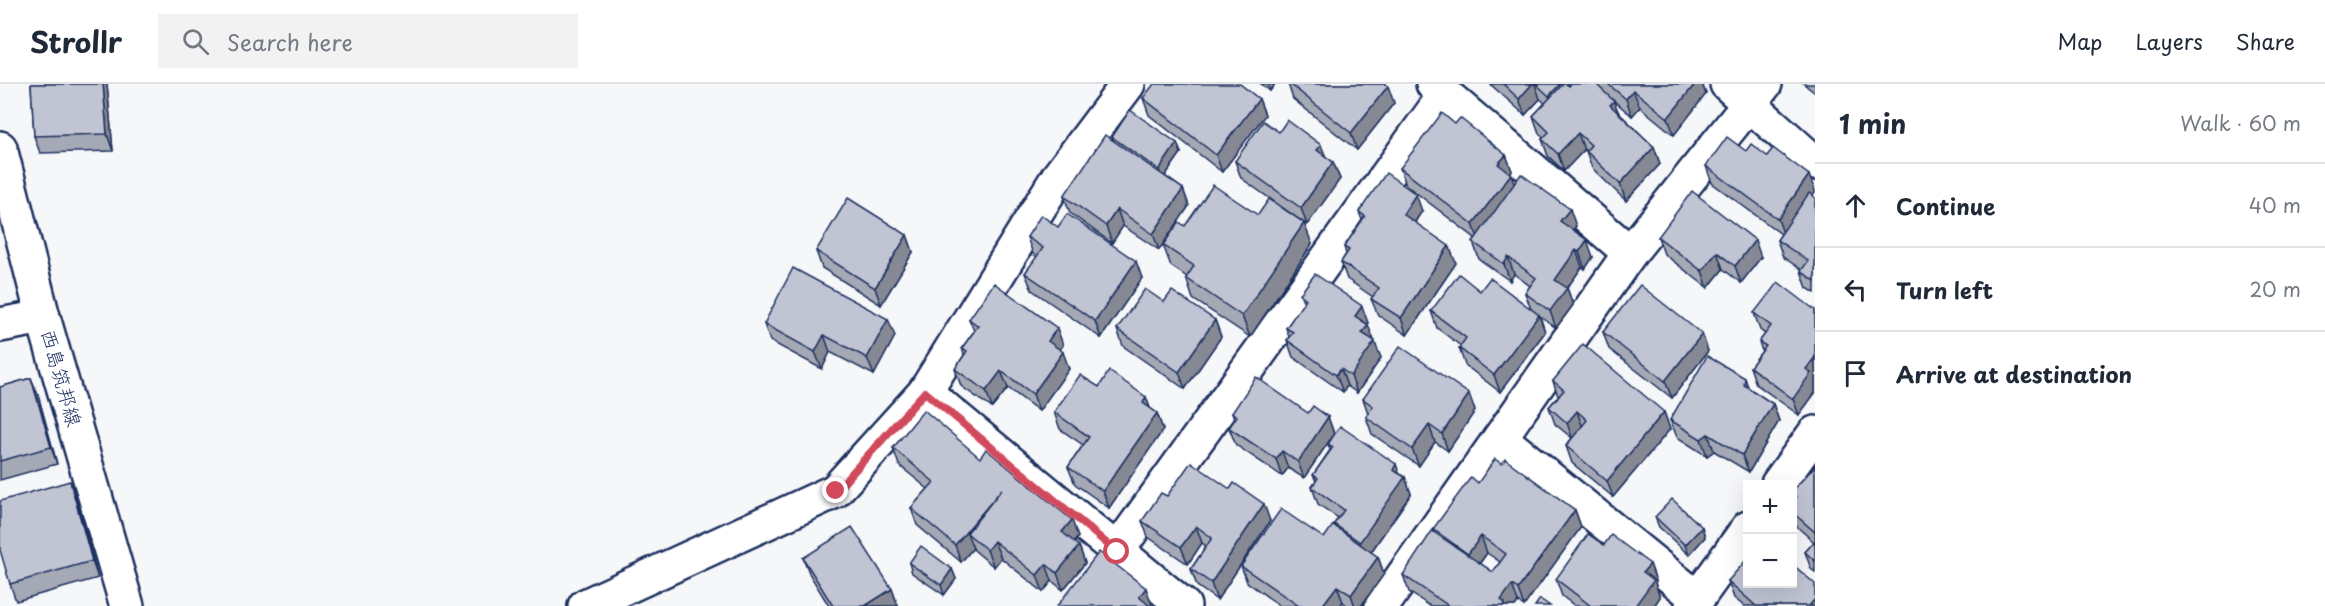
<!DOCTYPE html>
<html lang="en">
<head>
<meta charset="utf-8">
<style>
	:root { --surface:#fff; --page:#f2f2f3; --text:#1f2937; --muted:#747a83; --line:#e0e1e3 }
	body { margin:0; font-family:"Playpen Sans","Klee One",sans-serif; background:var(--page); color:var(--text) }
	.controls { position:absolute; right:18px; bottom:18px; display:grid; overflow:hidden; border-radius:0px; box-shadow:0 6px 24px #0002 }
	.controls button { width:54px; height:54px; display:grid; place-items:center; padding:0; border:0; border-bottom:2px solid var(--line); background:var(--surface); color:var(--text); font:30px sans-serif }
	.stop { position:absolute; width:18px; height:18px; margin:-14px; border:4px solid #d1495b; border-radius:50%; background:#fff }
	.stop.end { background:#d1495b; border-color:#fff; box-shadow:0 2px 6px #0008 }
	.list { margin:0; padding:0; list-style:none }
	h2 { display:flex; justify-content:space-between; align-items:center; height:78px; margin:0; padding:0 24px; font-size:26px }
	h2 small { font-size:20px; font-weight:400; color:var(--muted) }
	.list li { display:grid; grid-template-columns:39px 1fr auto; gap:18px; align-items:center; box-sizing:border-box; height:84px; padding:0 24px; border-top:2px solid var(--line) }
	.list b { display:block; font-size:22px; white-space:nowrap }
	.list em { font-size:20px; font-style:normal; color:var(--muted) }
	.icon { flex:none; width:33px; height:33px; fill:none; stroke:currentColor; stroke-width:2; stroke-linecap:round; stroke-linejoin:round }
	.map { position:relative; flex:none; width:1815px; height:522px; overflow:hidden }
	header { display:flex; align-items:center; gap:36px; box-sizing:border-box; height:84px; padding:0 30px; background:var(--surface); border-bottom:2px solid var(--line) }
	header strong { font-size:28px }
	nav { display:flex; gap:33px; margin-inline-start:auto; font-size:21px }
	.search { width:420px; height:54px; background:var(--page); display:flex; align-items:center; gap:15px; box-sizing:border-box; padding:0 21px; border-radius:0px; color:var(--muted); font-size:22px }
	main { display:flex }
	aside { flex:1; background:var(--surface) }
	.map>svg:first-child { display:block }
</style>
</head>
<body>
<header>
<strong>Strollr</strong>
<div class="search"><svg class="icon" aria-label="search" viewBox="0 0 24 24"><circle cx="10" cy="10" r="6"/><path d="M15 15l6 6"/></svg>Search here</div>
<nav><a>Map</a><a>Layers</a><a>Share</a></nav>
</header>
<main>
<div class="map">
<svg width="1815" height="522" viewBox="0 0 1815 522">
	<rect width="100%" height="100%" fill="#f6f7f9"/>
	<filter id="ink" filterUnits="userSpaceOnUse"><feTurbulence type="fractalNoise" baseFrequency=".0167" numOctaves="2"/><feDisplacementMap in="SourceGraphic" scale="12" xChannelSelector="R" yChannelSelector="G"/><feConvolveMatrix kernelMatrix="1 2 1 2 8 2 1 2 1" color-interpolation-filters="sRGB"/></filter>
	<g filter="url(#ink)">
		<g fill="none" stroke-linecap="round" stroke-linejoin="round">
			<g stroke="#1b2f5e" stroke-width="38">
				<g id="minor">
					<polyline points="1433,0 1630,169 1500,354"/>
					<polyline points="1727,0 1815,79"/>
					<polyline points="1630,169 1765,0"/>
					<polyline points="0,241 43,233"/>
					<polyline points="925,308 1184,522"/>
					<polyline points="1778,400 1815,349"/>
					<polyline points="1117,467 1445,11"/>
					<polyline points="585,522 835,407 925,308 1058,93 1128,0"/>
					<polyline points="1382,522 1500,354 1697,514"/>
					<polyline points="1692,522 1748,444"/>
				</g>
			</g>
			<g stroke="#1b2f5e" stroke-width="38">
				<polyline id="major" points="0,64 43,233 127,522"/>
			</g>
			<use href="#minor" stroke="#fff" stroke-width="33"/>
			<use href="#major" stroke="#fff" stroke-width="33"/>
		</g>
		<g fill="#a5a9b5" stroke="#1b2f5e" stroke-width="1.5" fill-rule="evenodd">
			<polygon points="31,0 107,0 113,67 40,69 34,52"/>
			<polygon points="1261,0 1275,0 1270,7"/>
			<polygon points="1288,0 1385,0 1394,19 1357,66 1293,15"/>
			<polygon points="1490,0 1702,0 1706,10 1674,51 1640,23 1632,32 1613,16 1619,29 1654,63 1660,80 1626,117 1592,84 1586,67 1584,66 1564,87 1548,72 1542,55 1544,54 1539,49 1533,32 1545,19 1540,15 1525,31"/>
			<polygon points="1804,0 1815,0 1815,9"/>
			<polygon points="1143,14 1259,15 1265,31 1222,88 1149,31"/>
			<polygon points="1455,40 1506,71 1512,87 1510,90 1514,99 1576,142 1573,146 1593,173 1585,185 1582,183 1567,204 1573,221 1556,244 1540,232 1545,248 1500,308 1465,281 1459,264 1461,262 1437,244 1431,227 1480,207 1531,225 1525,209 1530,202 1514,190 1510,197 1479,175 1473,158 1475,154 1406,101 1400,84"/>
			<polygon points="1279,48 1326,73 1333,78 1340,95 1307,141 1241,94 1235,77"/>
			<polygon points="1112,53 1181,69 1165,92 1183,105 1189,122 1159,166 1123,142 1112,159 1070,129 1064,112 1113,56"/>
			<polygon points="1746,67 1815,114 1815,209 1807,204 1801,187 1802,186 1783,173 1777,156 1781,150 1712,99 1706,82"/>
			<polygon points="1422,127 1415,138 1456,179 1407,251 1378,231 1371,215 1373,213 1347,195 1341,178 1346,170 1344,163 1362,136 1359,128"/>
			<polygon points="1258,131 1312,160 1250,253 1193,215 1186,194 1187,193 1171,182 1163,161 1185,142"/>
			<polygon points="1058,143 1142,194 1101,254 1032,206 1025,189 1037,173 1033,170 1027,153"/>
			<polygon points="907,151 913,168 881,221 822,184 816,167"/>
			<polygon points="1658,153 1761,173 1741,199 1723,185 1708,204 1664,170"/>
			<polygon points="1300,210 1368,239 1367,241 1381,274 1357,309 1347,302 1343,308 1293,273 1287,256 1289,253 1286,244 1304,219"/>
			<polygon points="1164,218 1215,236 1221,253 1185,305 1123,262 1117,245"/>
			<polygon points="1815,226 1815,309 1799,331 1756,300 1750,283 1762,267 1759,258 1765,250 1760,246 1754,229"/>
			<polygon points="969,235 1063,261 1060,266 1069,285 1039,327 1008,304 992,324 961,302 955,285 964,271 962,264 974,247"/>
			<polygon points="764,240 895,252 874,291 830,268 822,285 770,257"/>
			<polygon points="1603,248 1702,250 1708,267 1672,314 1609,265"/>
			<polygon points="31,294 38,311 57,380 0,396 0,303"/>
			<polygon points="1553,297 1664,328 1670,345 1613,413 1572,379 1566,362 1572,354 1555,340 1549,323 1558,312"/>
			<polygon points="1099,303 1146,313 1150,324 1157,329 1163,346 1109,424 1075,400 1068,383 1083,361 1060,345 1054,328"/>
			<polygon points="1749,304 1773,320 1779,337 1749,388 1714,367 1707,372 1677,353 1670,336"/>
			<polygon points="1469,310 1475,327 1448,367 1435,358 1419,382 1372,350 1366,333 1368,329 1363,315"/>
			<polygon points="1232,329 1308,329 1328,333 1334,350 1304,394 1288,384 1282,392 1236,361 1229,344 1234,336"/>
			<polygon points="1328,360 1400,390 1405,393 1411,410 1371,468 1378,473 1384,490 1361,522 1348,522 1343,518 1340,522 1280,522 1247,498 1241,482 1324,454 1335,442 1334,440 1338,434 1318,420 1312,403 1316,397 1313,391 1330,366"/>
			<polygon points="893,364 980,374 1078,453 1074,458 1079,462 1085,479 1063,506 1052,497 1043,508 1001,474 994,483 974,466 973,464 961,478 917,441 911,424 928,405 899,381"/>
			<path d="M1502,380L1575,426L1581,443L1524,522L1518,518L1515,522H1430L1409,508L1403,491L1435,449L1433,445L1478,399ZM1487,469L1500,478L1493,488L1480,479Z"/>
			<polygon points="1815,382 1815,488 1811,485 1805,468 1814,458 1793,439 1792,438 1792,417 1794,415 1792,407"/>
			<polygon points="1167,412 1270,437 1217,516 1197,502 1191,485 1206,462 1202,459 1188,480 1148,453 1142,437"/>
			<polygon points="76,414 98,494 16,517 10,500"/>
			<polygon points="1655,433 1702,443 1705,453 1689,471 1659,443"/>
			<polygon points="1604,461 1650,480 1656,497 1655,499 1660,513 1654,522 1575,522 1562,512 1556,495"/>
			<polygon points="803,474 892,505 898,522 829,522 810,491"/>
			<polygon points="909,479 952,485 956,495 944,511 912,489"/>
			<polygon points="1728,497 1815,522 1744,522 1734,514"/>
		</g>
		<g fill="#868994" stroke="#1b2f5e" stroke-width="1.5">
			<polygon points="103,0 107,0 113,67 107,50"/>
			<polygon points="1268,0 1275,0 1270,7"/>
			<polygon points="1532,0 1535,0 1540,15 1525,31 1519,15"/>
			<polygon points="1560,0 1566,0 1556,29 1549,12"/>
			<polygon points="1695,0 1702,0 1706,10 1674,51 1668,34"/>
			<polygon points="1388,2 1394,19 1357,66 1351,49"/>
			<polygon points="1633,6 1640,23 1632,32 1626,15"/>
			<polygon points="1259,15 1265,31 1222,88 1216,71"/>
			<polygon points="1614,17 1620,34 1610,21"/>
			<polygon points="1578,49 1584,66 1564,87 1558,70"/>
			<polygon points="1177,59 1181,69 1162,96 1159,86"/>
			<polygon points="1321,61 1328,78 1317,66"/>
			<polygon points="1654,63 1660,80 1626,117 1620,100"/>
			<polygon points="1506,71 1512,87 1504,97 1498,80"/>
			<polygon points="1333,78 1340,95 1307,141 1301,124"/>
			<polygon points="1511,90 1517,107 1479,157 1473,140"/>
			<polygon points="1809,91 1815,107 1815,109 1784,152 1778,135"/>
			<polygon points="1183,105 1189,122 1159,166 1153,150"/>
			<polygon points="1416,110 1422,127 1409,147 1403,130"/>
			<polygon points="1117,125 1123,142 1112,159 1106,142"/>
			<polygon points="1570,125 1576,142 1567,154 1560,137"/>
			<polygon points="1304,139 1312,160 1250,253 1242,232"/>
			<polygon points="907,151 913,168 881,221 875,204"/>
			<polygon points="1587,156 1593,173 1585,185 1579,168"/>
			<polygon points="1755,156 1761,173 1741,199 1735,182"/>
			<polygon points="1449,162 1456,179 1407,251 1401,234"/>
			<polygon points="1576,166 1582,183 1567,204 1573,221 1556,244 1550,227 1555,196"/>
			<polygon points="1717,168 1723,185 1708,204 1702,187"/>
			<polygon points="1508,173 1514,190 1510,197 1504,180"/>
			<polygon points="1136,177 1142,194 1101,254 1095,237"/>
			<polygon points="1362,222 1368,239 1362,249 1355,232"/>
			<polygon points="1539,231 1545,248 1500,308 1494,291"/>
			<polygon points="888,235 895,252 874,291 867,274"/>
			<polygon points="1215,236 1221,253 1185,305 1179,288"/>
			<polygon points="1368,241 1381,274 1357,309 1351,292 1362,249"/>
			<polygon points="1057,244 1063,261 1054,274 1048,257"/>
			<polygon points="1702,250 1708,267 1672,314 1665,297"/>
			<polygon points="824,251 830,268 822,285 815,268"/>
			<polygon points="1063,268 1069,285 1039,327 1033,310"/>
			<polygon points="1815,273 1815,309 1799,331 1793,315 1806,285"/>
			<polygon points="1341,285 1347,302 1343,308 1336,291"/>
			<polygon points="1001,287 1008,304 992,324 986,307"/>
			<polygon points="31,294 38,311 57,380 51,363"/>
			<polygon points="1745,294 1751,311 1744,301"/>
			<polygon points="1469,310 1475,327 1448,367 1442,350"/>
			<polygon points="1146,313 1152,330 1143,319"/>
			<polygon points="1773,320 1779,337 1749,388 1742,371"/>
			<polygon points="1577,327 1583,344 1573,356 1567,339"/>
			<polygon points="1664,328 1670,345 1613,413 1607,397"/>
			<polygon points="1157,329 1163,346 1109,424 1103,407"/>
			<polygon points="1328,333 1334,350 1304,394 1298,378"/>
			<polygon points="1429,341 1435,358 1419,382 1412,365"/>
			<polygon points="1708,350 1714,367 1707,372 1701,355"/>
			<polygon points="1282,367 1288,384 1282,392 1276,375"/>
			<polygon points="1396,380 1402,397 1405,393 1411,410 1366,475 1360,458 1393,386"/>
			<polygon points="70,397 76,414 98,494 92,477"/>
			<polygon points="1002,405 967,449 973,464 961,478 955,461"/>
			<polygon points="1264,420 1270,437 1217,516 1211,499"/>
			<polygon points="1575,426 1581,443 1524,522 1518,505"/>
			<polygon points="1072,436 1078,453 1069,465 1062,448"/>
			<polygon points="1196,442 1202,459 1188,480 1181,463"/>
			<polygon points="1702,443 1705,453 1689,471 1685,461"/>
			<polygon points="1481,452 1487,469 1474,487 1468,470"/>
			<polygon points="994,457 1001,474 994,483 987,466"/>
			<polygon points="1079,462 1085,479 1063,506 1057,489"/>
			<polygon points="1378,473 1384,490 1361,522 1355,522 1351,511"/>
			<polygon points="1046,480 1052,497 1043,508 1037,491"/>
			<polygon points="1650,480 1656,497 1655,499 1660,513 1654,522 1635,522 1643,488"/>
			<polygon points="952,485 956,495 944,511 941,501"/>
			<polygon points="1512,501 1518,518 1515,522 1503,522 1501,516"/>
			<polygon points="1337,502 1343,518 1340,522 1322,522"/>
			<polygon points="1146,504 1152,521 1151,522 1142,522 1139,513"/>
			<polygon points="892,505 898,522 865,522"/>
			<polygon points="1815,515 1815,522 1809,522"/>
		</g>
		<g fill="#c0c4d3" stroke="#1b2f5e" stroke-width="1.5">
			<polygon points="31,0 103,0 107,50 34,52"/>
			<polygon points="1154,0 1240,0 1259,15 1216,71 1143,14"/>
			<polygon points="1290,0 1385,0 1388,2 1351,49"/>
			<polygon points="1503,0 1532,0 1519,15"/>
			<polygon points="1536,0 1560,0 1549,12"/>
			<polygon points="1563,0 1566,0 1569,2 1571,0 1596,0 1614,17 1610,21 1654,63 1620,100 1586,67 1591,61 1578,49 1558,70 1542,55 1549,48 1533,32"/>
			<polygon points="1608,0 1695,0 1668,34 1633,6 1626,15"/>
			<polygon points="1130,26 1177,59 1159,86 1112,53"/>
			<polygon points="1442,29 1455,40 1460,34 1506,71 1498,80 1511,90 1473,140 1400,84"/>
			<polygon points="1287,36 1321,61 1317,66 1333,78 1301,124 1235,77 1263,37 1279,48"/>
			<polygon points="1105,51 1183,105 1153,150 1117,125 1106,142 1064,112"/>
			<polygon points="1727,53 1746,67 1751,60 1767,72 1773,64 1809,91 1778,135 1706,82"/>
			<polygon points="1386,89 1416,110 1403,130 1449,162 1401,234 1371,215 1379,204 1341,178 1349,166 1344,163 1365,132 1359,128"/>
			<polygon points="1521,90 1570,125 1560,137 1587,156 1579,168 1576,166 1555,196 1567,204 1550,227 1525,209 1536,194 1508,173 1504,180 1473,158"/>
			<polygon points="1213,101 1258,131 1269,115 1304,139 1242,232 1186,194 1194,182 1163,161 1179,138 1185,142"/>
			<polygon points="1692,107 1755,156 1735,182 1717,168 1702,187 1658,153"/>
			<polygon points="1809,109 1815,114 1815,197 1801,187 1808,177 1777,156"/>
			<polygon points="848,114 907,151 875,204 816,167"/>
			<polygon points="1067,130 1136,177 1095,237 1025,189 1043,164 1027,153 1041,131 1058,143"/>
			<polygon points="793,184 888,235 867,274 824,251 815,268 764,240"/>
			<polygon points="1315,190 1362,222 1355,232 1368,241 1362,249 1375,257 1351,292 1341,285 1336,291 1287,256 1293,248 1286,244 1306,215 1300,210"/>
			<polygon points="1459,190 1480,207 1490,194 1539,231 1494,291 1459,264 1466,254 1431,227"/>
			<polygon points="1778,198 1815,226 1815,273 1806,285 1811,289 1793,315 1750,283 1766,262 1759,258 1771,242 1754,229"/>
			<polygon points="994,199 1057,244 1048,257 1063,268 1033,310 1001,287 986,307 955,285 967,267 962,264 978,242 969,235"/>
			<polygon points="1640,201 1702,250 1665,297 1603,248"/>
			<polygon points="1145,205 1164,218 1172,207 1215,236 1179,288 1117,245"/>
			<polygon points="1583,260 1664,328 1607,397 1566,362 1587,336 1577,327 1567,339 1549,323 1564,306 1553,297"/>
			<polygon points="1400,262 1469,310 1442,350 1429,341 1412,365 1366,333 1373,322 1363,315"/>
			<polygon points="1707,272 1745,294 1744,301 1773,320 1742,371 1708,350 1701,355 1670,336"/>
			<polygon points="1109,287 1146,313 1143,319 1157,329 1103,407 1068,383 1089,353 1054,328 1080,291 1099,303"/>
			<polygon points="1256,293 1308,329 1313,322 1328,333 1298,378 1282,367 1276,375 1229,344 1237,332 1232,329"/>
			<polygon points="31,294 51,363 0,377 0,303"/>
			<polygon points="924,326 980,374 986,365 1072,436 1062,448 1079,462 1057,489 1046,480 1037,491 994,457 987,466 967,449 1002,405 955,461 911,424 934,398 893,364"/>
			<polygon points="1340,342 1396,380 1393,386 1405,393 1360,458 1334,440 1344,426 1312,403 1318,394 1313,391 1333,363 1328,360"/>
			<polygon points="1495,375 1502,380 1505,375 1575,426 1518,505 1512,501 1501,516 1505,519 1503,522 1449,522 1403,491 1432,447 1493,488 1506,470 1481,452 1468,470 1433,445 1471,393 1478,399"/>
			<polygon points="1191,378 1230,405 1234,399 1264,420 1211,499 1191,485 1212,454 1196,442 1181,463 1142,437 1161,409 1167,412"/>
			<polygon points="1815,382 1815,448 1792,428 1792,417 1796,413 1792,410 1792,407"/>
			<polygon points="70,397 92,477 10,500 0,466 0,417"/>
			<polygon points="1672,415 1702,443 1685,461 1655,433"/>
			<polygon points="1281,425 1324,454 1333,441 1378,473 1351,511 1337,502 1322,522 1299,522 1241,482"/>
			<polygon points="852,443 892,505 865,522 833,522 803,474"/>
			<polygon points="1588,450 1604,461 1611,451 1650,480 1643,488 1654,496 1635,522 1591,522 1556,495"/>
			<polygon points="1815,457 1815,477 1805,468"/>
			<polygon points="921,462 952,485 941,501 909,479"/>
			<polygon points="1099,468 1146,504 1139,513 1150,522 1057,522"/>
			<polygon points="1748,474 1748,500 1792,500 1792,480 1815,500 1815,515 1809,522 1781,522 1780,521 1779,522 1756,522 1728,497"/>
			<polygon points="1540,515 1550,522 1535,522"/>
		</g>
	</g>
	<g fill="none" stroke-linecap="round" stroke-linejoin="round" filter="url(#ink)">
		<polyline stroke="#d1495b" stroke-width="8" points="836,407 925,308 1117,468"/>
	</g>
	<g text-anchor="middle" stroke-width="4.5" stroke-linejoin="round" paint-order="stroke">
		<g font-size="20" fill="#1b2f5e" stroke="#fff">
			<text transform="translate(61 294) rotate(74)" y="7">西島筑邦線</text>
		</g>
	</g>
</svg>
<div class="controls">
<button>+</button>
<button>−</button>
</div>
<div class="stop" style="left:1117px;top:468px"></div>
<div class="stop end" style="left:836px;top:407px"></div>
</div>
<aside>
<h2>1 min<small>Walk · 60 m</small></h2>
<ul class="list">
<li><svg class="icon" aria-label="ahead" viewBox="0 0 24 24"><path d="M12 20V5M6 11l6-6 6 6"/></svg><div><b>Continue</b></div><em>40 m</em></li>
<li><svg class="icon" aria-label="left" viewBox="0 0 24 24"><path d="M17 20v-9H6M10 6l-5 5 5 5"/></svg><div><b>Turn left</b></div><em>20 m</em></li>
<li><svg class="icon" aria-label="arrive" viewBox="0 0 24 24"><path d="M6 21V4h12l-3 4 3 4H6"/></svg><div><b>Arrive at destination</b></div></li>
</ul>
</aside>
</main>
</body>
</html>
